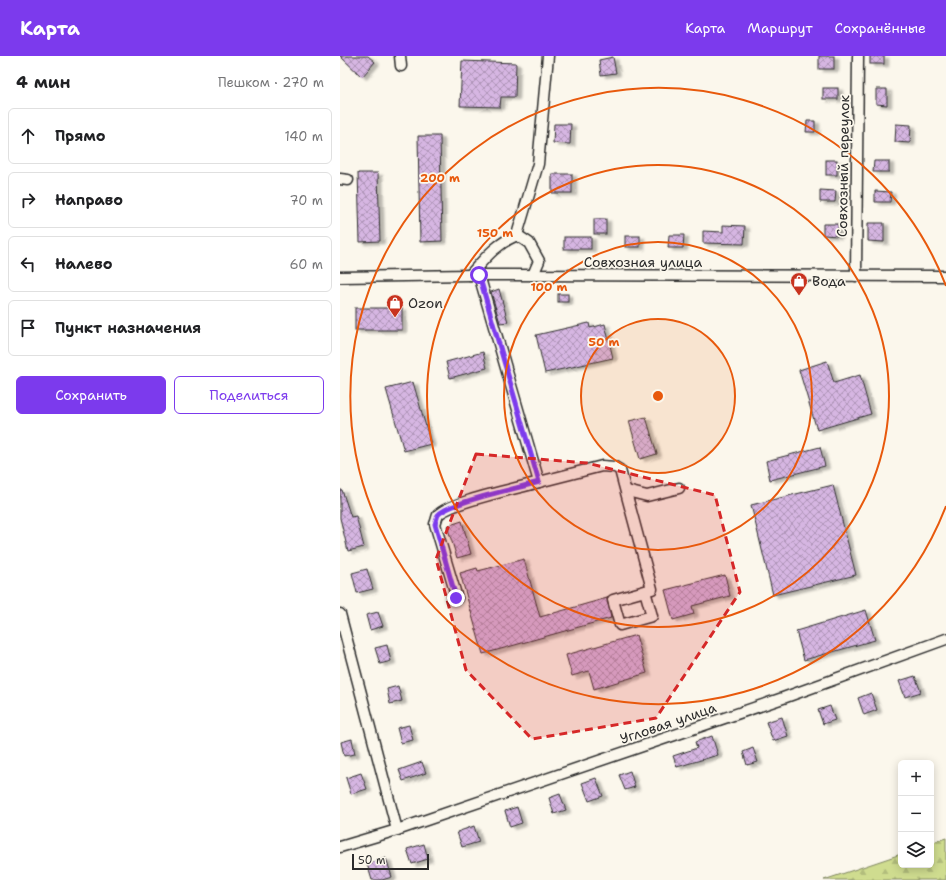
<!DOCTYPE html>
<html lang="ru">
<head>
<meta charset="utf-8">
<style>
	:root { --surface:#fff; --page:#f2f2f2; --text:#202124; --muted:#757577; --line:#e0e0e0; --accent:#7c3aed }
	body { margin:0; font-family:"Shantell Sans",sans-serif; background:var(--page); color:var(--text) }
	.controls { position:absolute; right:12px; bottom:12px; display:grid; overflow:hidden; border-radius:6px; box-shadow:0 2px 10px #0003 }
	.controls button { width:36px; height:36px; display:grid; place-items:center; padding:0; border:0; border-bottom:1px solid var(--line); background:var(--surface); color:var(--text); font:20px sans-serif }
	.scale { position:absolute; left:12px; bottom:10px; width:77px; box-sizing:border-box; padding-left:4px; border:2px solid #2b2b2b; border-top:0; font-size:11px; line-height:14px; white-space:nowrap; color:#2b2b2b; -webkit-text-stroke:3px #fbf7ec; paint-order:stroke }
	.stop { position:absolute; width:12px; height:12px; margin:-9px; border:3px solid #7c3aed; border-radius:50%; background:#fff }
	.stop.end { background:#7c3aed; border-color:#fff; box-shadow:0 1px 4px #0008 }
	.list { margin:0; padding:0; list-style:none }
	h2 { display:flex; justify-content:space-between; align-items:center; height:52px; margin:0; padding:0 16px; font-size:17px }
	h2 small { font-size:13px; font-weight:400; color:var(--muted) }
	.list li { display:grid; grid-template-columns:26px 1fr auto; gap:12px; align-items:center; box-sizing:border-box; height:56px; margin:0 8px 8px; padding:0 8px; border:1px solid var(--line); border-radius:6px }
	.list b { display:block; font-size:15px; white-space:nowrap }
	.list em { font-size:13px; font-style:normal; color:var(--muted) }
	.actions { display:flex; gap:8px; padding:12px 16px }
	.actions a { flex:1; padding:9px 0; border:1px solid var(--accent); border-radius:6px; text-align:center; font-size:14px; color:var(--accent) }
	.actions .main { background:var(--accent); color:#fff }
	.icon { flex:none; width:22px; height:22px; fill:none; stroke:currentColor; stroke-width:2; stroke-linecap:round; stroke-linejoin:round }
	.map { position:relative; flex:none; width:606px; height:824px; overflow:hidden }
	header { display:flex; align-items:center; gap:24px; box-sizing:border-box; height:56px; padding:0 20px; background:var(--accent); color:#fff }
	header strong { font-size:19px }
	nav { display:flex; gap:22px; margin-inline-start:auto; font-size:14px }
	main { display:flex }
	aside { flex:1; background:var(--surface) }
	.map>svg:first-child { display:block }
</style>
</head>
<body>
<header>
<strong>Карта</strong>
<nav><a>Карта</a><a>Маршрут</a><a>Сохранённые</a></nav>
</header>
<main>
<aside>
<h2>4 мин<small>Пешком · 270 m</small></h2>
<ul class="list">
<li><svg class="icon" aria-label="ahead" viewBox="0 0 24 24"><path d="M12 20V5M6 11l6-6 6 6"/></svg><div><b>Прямо</b></div><em>140 m</em></li>
<li><svg class="icon" aria-label="right" viewBox="0 0 24 24"><path d="M7 20v-9h11M14 6l5 5-5 5"/></svg><div><b>Направо</b></div><em>70 m</em></li>
<li><svg class="icon" aria-label="left" viewBox="0 0 24 24"><path d="M17 20v-9H6M10 6l-5 5 5 5"/></svg><div><b>Налево</b></div><em>60 m</em></li>
<li><svg class="icon" aria-label="arrive" viewBox="0 0 24 24"><path d="M6 21V4h12l-3 4 3 4H6"/></svg><div><b>Пункт назначения</b></div></li>
</ul>
<div class="actions"><a class="main">Сохранить</a><a>Поделиться</a></div>
</aside>
<div class="map">
<svg width="606" height="824" viewBox="0 0 606 824">
	<defs>
		<pattern id="forest-firs" width="22" height="20" patternUnits="userSpaceOnUse"><rect width="22" height="20" fill="#cfdc8f"/><path d="M5 1l3.5 6h-7zM16 11l3.5 6h-7z" fill="#b2bd7c"/></pattern>
		<pattern id="building-cross-hatch" width="8" height="8" patternUnits="userSpaceOnUse"><rect width="8" height="8" fill="#d6b6e2"/><path d="M0 0l8 8M0 8l8-8" fill="none" stroke="#ae94b7"/></pattern>
		<filter id="shadow"><feDropShadow dx="4.5" dy="2.5" stdDeviation="1" flood-color="#0004"/></filter>
	</defs>
	<rect width="100%" height="100%" fill="#fbf7ec"/>
	<filter id="ink" filterUnits="userSpaceOnUse"><feTurbulence type="fractalNoise" baseFrequency=".025" numOctaves="2"/><feDisplacementMap in="SourceGraphic" scale="8" xChannelSelector="R" yChannelSelector="G"/><feConvolveMatrix kernelMatrix="1 2 1 2 8 2 1 2 1" color-interpolation-filters="sRGB"/></filter>
	<g filter="url(#ink)">
		<polygon fill="url(#forest-firs)" stroke="#7d845d" points="606,782 606,824 484,824 561,798 561,809 591,809 591,787"/>
		<g fill="url(#building-cross-hatch)" stroke="#2b2b2b" filter="url(#shadow)">
			<polygon points="0,0 28,0 35,6 22,21"/>
			<rect x="479" y="0" width="15" height="13"/>
			<rect x="530" y="0" width="14" height="8"/>
			<polygon points="273,1 276,17 261,19 259,4"/>
			<polygon points="122,5 176,7 175,41 161,41 160,51 120,50"/>
			<rect x="483" y="32" width="15" height="11"/>
			<polygon points="536,33 547,33 547,49 536,48"/>
			<polygon points="467,65 475,65 475,76 466,76"/>
			<polygon points="214,68 231,68 230,88 213,87"/>
			<polygon points="556,68 571,69 570,87 555,86"/>
			<polygon points="78,80 100,80 102,185 80,186"/>
			<rect x="486" y="104" width="11" height="15"/>
			<polygon points="534,105 549,105 549,116 533,116"/>
			<polygon points="18,117 38,117 40,185 20,186"/>
			<rect x="212" y="118" width="20" height="19"/>
			<polygon points="480,134 496,135 495,146 480,146"/>
			<polygon points="535,135 551,136 550,146 535,146"/>
			<rect x="254" y="163" width="12" height="15"/>
			<polygon points="528,167 544,167 544,186 528,185"/>
			<polygon points="483,168 498,168 498,180 483,179"/>
			<polygon points="383,169 405,170 404,188 363,187 363,175 383,176"/>
			<polygon points="329,179 344,179 343,192 328,192"/>
			<rect x="285" y="180" width="15" height="11"/>
			<rect x="224" y="181" width="27" height="12"/>
			<polygon points="159,233 168,266 160,267 151,236"/>
			<rect x="218" y="238" width="10" height="8"/>
			<rect x="15" y="252" width="47" height="22"/>
			<polygon points="249,267 250,272 265,268 273,302 205,317 196,279"/>
			<polygon points="143,296 147,312 110,322 106,306"/>
			<polygon points="487,305 494,327 520,319 531,358 477,374 459,314"/>
			<polygon points="73,326 91,388 64,395 46,333"/>
			<polygon points="306,361 317,398 300,403 289,365"/>
			<polygon points="480,391 485,410 430,424 426,405"/>
			<polygon points="493,429 516,519 433,539 411,449"/>
			<polygon points="0,434 2,434 11,461 16,460 24,491 8,495 0,462"/>
			<polygon points="122,465 131,498 117,502 107,470"/>
			<polygon points="184,503 200,561 267,542 271,562 143,598 120,517 137,512 138,515"/>
			<polygon points="27,513 33,533 17,537 12,517"/>
			<polygon points="385,519 390,540 352,550 354,558 333,564 325,534"/>
			<polygon points="526,554 535,584 464,604 456,575"/>
			<polygon points="38,556 43,570 30,574 26,559"/>
			<polygon points="296,579 307,617 254,633 249,615 232,620 226,599"/>
			<polygon points="47,589 51,605 40,608 35,592"/>
			<polygon points="575,620 581,636 565,641 559,625"/>
			<polygon points="58,630 62,645 50,648 47,633"/>
			<polygon points="531,637 537,654 524,659 518,642"/>
			<polygon points="490,650 495,664 483,668 478,654"/>
			<polygon points="442,661 448,680 433,685 426,666"/>
			<polygon points="69,669 73,684 61,687 57,672"/>
			<polygon points="372,680 378,699 337,711 333,700 357,692 355,686"/>
			<polygon points="12,683 15,698 4,700 1,686"/>
			<polygon points="413,692 418,706 407,709 403,696"/>
			<polygon points="82,706 86,717 63,725 59,714"/>
			<polygon points="290,715 295,731 285,734 279,719"/>
			<polygon points="21,717 27,733 11,738 6,722"/>
			<polygon points="256,722 263,740 249,745 242,727"/>
			<polygon points="220,738 226,754 214,758 209,742"/>
			<polygon points="177,751 182,767 170,771 165,755"/>
			<polygon points="134,770 139,786 122,791 117,776"/>
			<polygon points="84,788 88,803 72,808 67,793"/>
			<polygon points="46,802 52,821 42,824 32,824 27,808"/>
		</g>
		<g fill="none" stroke-linecap="round" stroke-linejoin="round">
			<g stroke="#2b2b2b" stroke-width="13">
				<g id="minor">
					<polyline points="60,0 61,10"/>
					<polyline points="0,123 8,124"/>
					<polyline points="177,179 198,108 208,0"/>
					<path d="M130,219C145,202 156,188 177,179L189,187L199,205L193,219"/>
					<polyline points="139,219 199,426 262,410 275,411 280,414 312,533 273,544 280,569 312,560 305,535"/>
					<polyline points="516,220 518,0"/>
					<polyline points="0,221 130,219 606,220"/>
					<polyline points="287,435 307,440 339,432"/>
					<path d="M117,542L95,468C96,466 97,461 98,459C109,446 180,432 199,426"/>
					<polyline points="0,558 57,774"/>
					<polyline points="0,791 57,774 443,642 606,583"/>
				</g>
			</g>
			<use href="#minor" stroke="#fbf7ec" stroke-width="10"/>
		</g>
	</g>
	<g fill="none" stroke-linecap="round" stroke-linejoin="round" filter="url(#ink)">
		<path stroke="#7c3aed" stroke-width="5" d="M116,542L95,468C96,466 97,461 98,459C109,446 180,432 199,426L139,219"/>
	</g>
	<path fill="#d62828" fill-opacity="0.2" stroke="#d62828" stroke-width="3" stroke-dasharray="8 5" stroke-linejoin="round" d="M136,398L247,407L375,439L400,536L316,662L192,683L126,614L96,503Z"/>
	<circle cx="318" cy="340" r="77" fill="#e8590c" fill-opacity=".12"/>
	<g fill="none" stroke="#e8590c" stroke-width="2">
		<circle cx="318" cy="340" r="77"/>
		<circle cx="318" cy="340" r="154"/>
		<circle cx="318" cy="340" r="231"/>
		<path d="M606 450A308 308 0 1 1 606 230"/>
	</g>
	<defs>
		<g id="shop-pin" transform="scale(0.9)"><path d="M0 17L-7.5 6A9.5 9.5 0 1 1 7.5 6Z" fill="#c8321e" stroke="#fbf7ec"/><path d="M-5-2.5h2.3a2.7 3.5 0 0 1 5.4 0H5L5.5 6h-11ZM-1.5-2.5h3a1.5 2.3 0 0 0-3 0Z" fill="#fff"/></g>
	</defs>
	<g fill-rule="evenodd">
		<use href="#shop-pin" x="459" y="225"/>
		<use href="#shop-pin" x="55" y="247"/>
	</g>
	<g text-anchor="middle" stroke-width="3.5" stroke-linejoin="round" paint-order="stroke">
		<g font-size="14" fill="#2b2b2b" stroke="#fbf7ec">
			<text transform="translate(503 110) rotate(-89)" y="5">Совхозный переулок</text>
			<text x="303" y="211">Совхозная улица</text>
			<text transform="translate(328 667) rotate(-19)" y="5">Угловая улица</text>
		</g>
		<g font-size="14" fill="#2b2b2b" stroke="#fbf7ec" text-anchor="start">
			<text x="472" y="230">Вода</text>
			<text x="68" y="252">Ozon</text>
		</g>
	</g>
	<circle cx="318" cy="340" r="6" fill="#e8590c" stroke="#fbf7ec" stroke-width="2"/>
	<g font-size="12" text-anchor="middle" font-weight="bold" fill="#e8590c" stroke="#fbf7ec" stroke-width="3.5" stroke-linejoin="round" paint-order="stroke">
		<text x="100" y="126">200 m</text>
		<text x="155" y="181">150 m</text>
		<text x="209" y="235">100 m</text>
		<text x="264" y="290">50 m</text>
	</g>
</svg>
<div class="controls">
<button>+</button>
<button>−</button>
<button><svg class="icon" aria-label="layers" viewBox="0 0 24 24"><path d="M12 4l9 5-9 5-9-5zM3 14l9 5 9-5"/></svg></button>
</div>
<div class="scale">50 m</div>
<div class="stop" style="left:139px;top:219px"></div>
<div class="stop end" style="left:116px;top:542px"></div>
</div>
</main>
</body>
</html>
